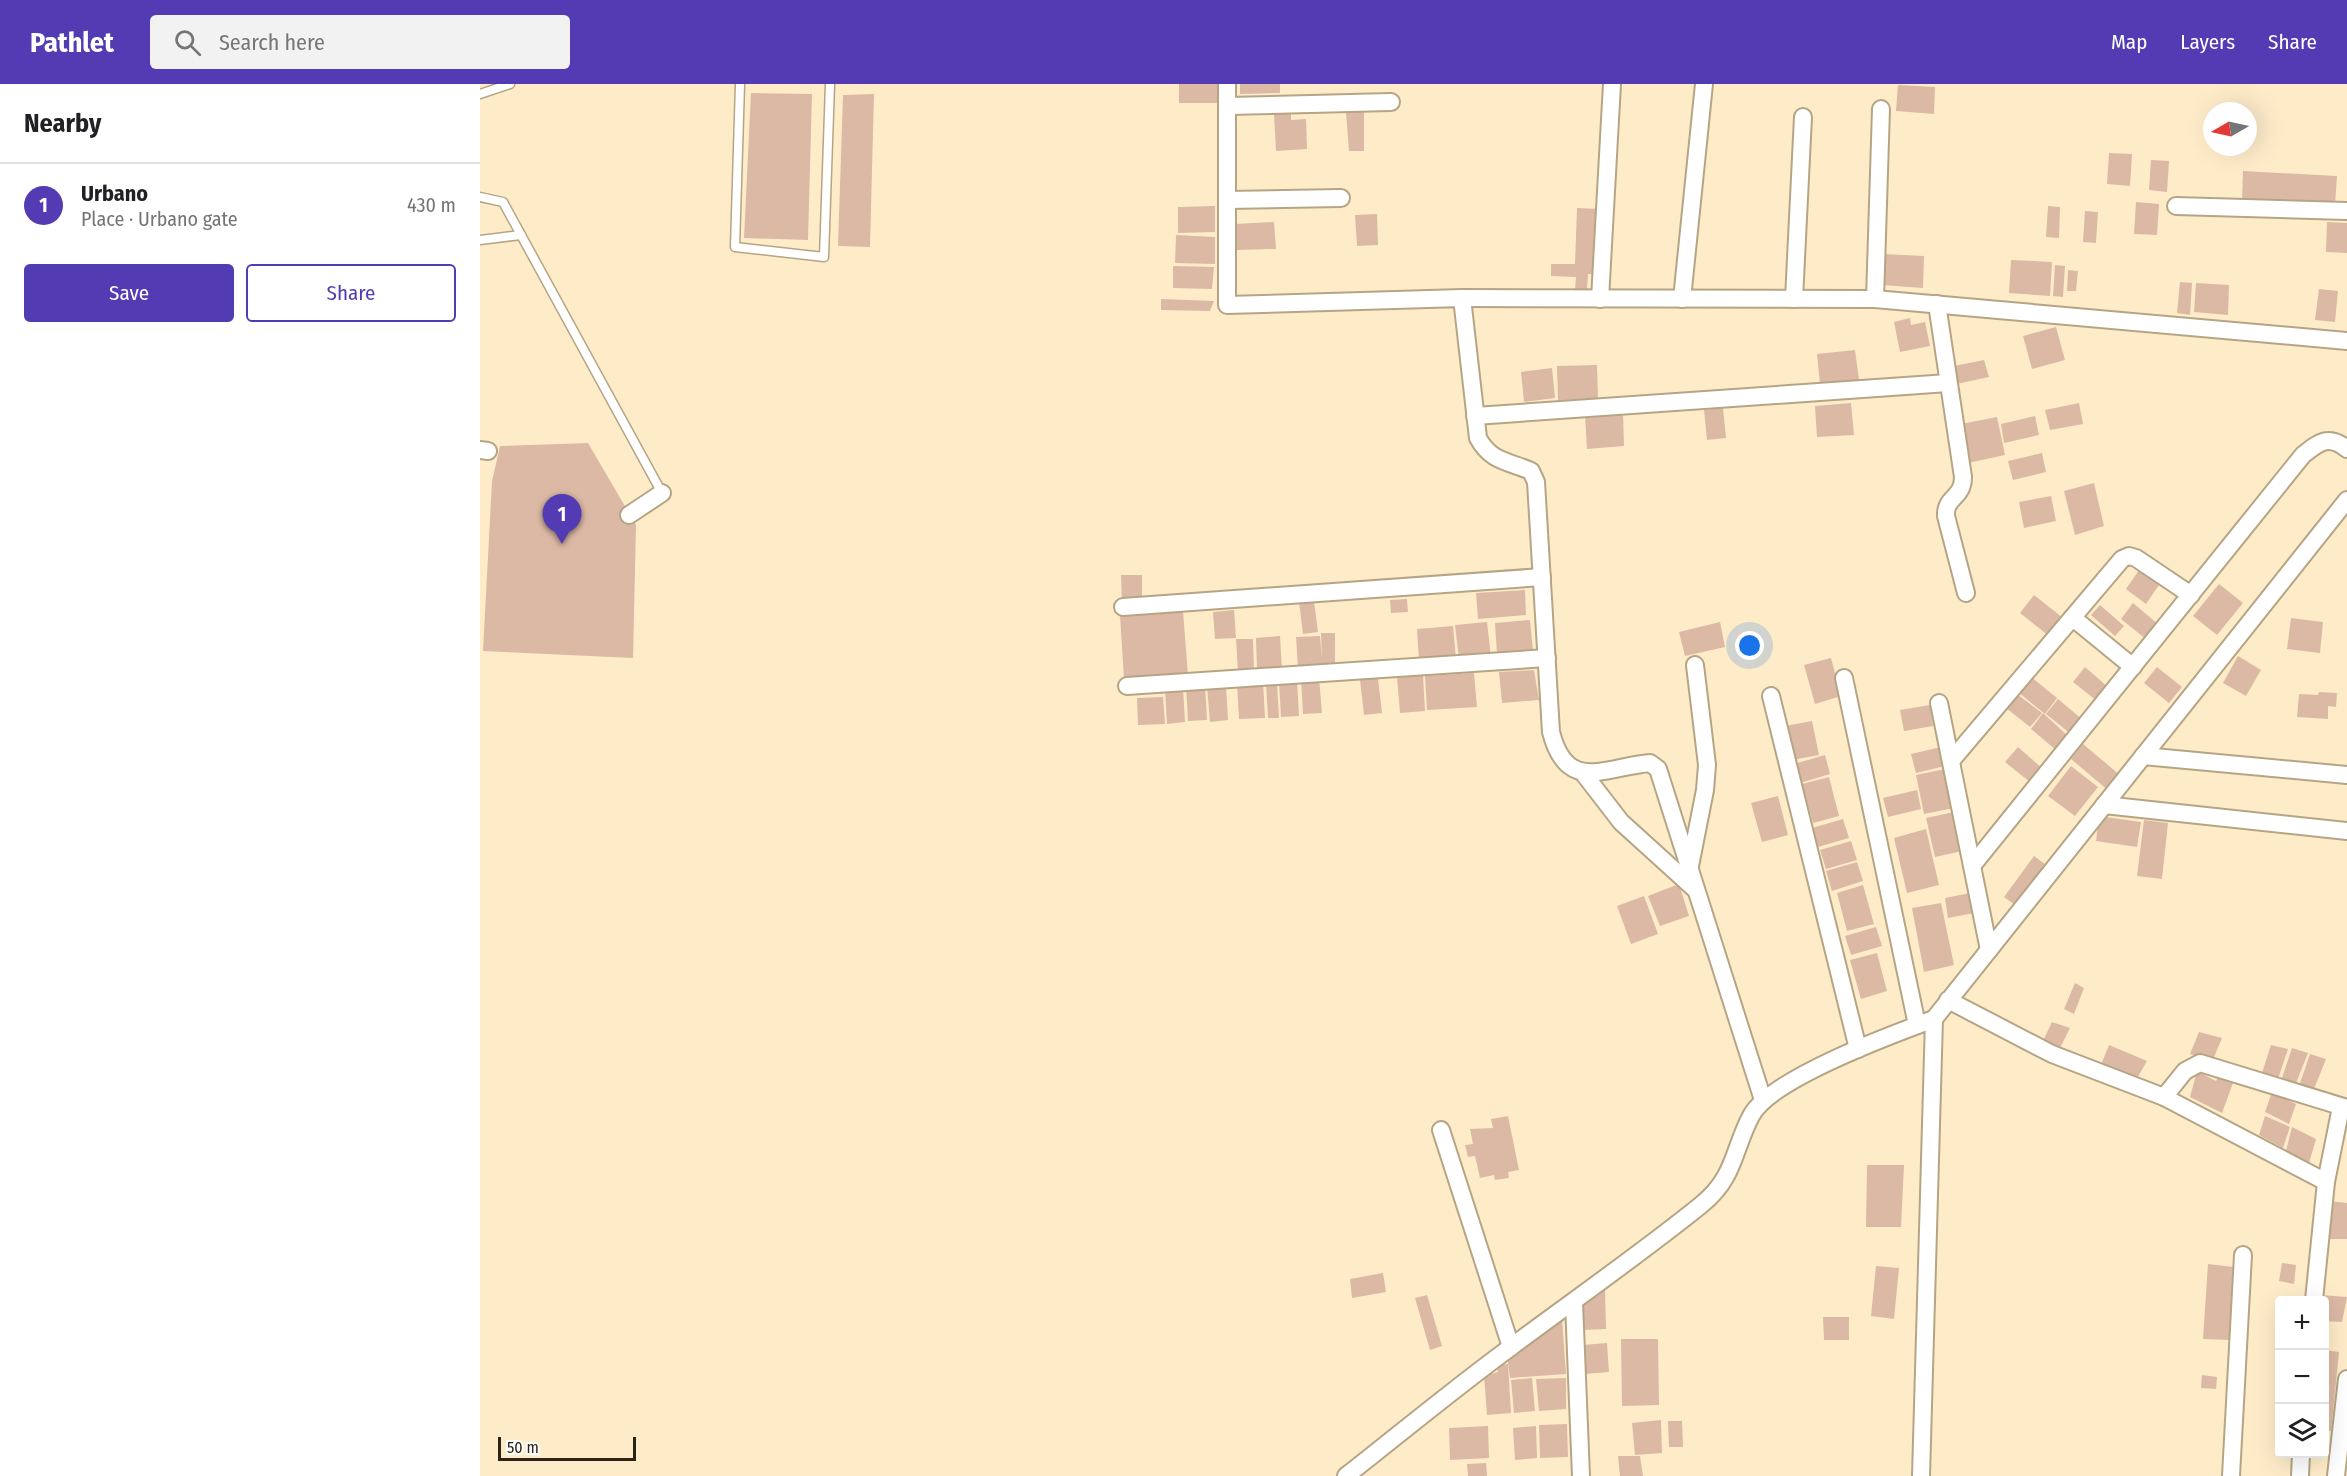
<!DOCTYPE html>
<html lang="en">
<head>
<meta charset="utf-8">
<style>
	:root { --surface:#fff; --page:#f2f2f2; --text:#202124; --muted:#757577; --line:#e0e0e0; --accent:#533cb3 }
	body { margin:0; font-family:"Fira Sans Condensed",sans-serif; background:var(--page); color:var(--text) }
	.controls { position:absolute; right:18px; bottom:18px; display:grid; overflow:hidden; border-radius:6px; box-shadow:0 6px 24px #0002 }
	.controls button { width:54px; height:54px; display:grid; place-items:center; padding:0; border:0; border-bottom:2px solid var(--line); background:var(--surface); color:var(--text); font:30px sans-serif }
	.compass { position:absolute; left:1723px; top:18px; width:54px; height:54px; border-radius:50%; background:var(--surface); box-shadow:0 6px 24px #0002; rotate:261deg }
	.scale { position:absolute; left:18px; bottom:15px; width:138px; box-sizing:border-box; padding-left:6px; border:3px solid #2b2417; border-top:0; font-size:16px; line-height:21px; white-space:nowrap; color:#2b2417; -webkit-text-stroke:4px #fff; paint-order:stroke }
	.you { position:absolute; left:1270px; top:562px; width:21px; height:21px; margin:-15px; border:4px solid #fff; border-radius:50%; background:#1a73e8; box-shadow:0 0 0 9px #1a73e833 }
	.badge { display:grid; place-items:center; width:39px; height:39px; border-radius:50%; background:var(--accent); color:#fff; font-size:20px; font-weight:700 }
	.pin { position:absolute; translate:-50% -50px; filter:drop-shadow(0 2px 3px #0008) }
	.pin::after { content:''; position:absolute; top:32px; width:21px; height:18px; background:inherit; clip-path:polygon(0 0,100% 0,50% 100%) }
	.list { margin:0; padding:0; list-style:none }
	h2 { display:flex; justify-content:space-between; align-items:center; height:78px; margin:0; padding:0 24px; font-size:26px }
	h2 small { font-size:20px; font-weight:400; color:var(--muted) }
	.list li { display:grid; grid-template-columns:39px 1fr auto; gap:18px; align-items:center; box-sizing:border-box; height:84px; padding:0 24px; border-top:2px solid var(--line) }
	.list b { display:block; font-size:22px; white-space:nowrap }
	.list p { margin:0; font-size:20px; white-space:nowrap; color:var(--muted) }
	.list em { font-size:20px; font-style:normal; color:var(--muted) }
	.actions { display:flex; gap:12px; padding:18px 24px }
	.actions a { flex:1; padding:14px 0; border:2px solid var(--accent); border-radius:6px; text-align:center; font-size:21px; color:var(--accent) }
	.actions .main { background:var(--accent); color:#fff }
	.icon { flex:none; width:33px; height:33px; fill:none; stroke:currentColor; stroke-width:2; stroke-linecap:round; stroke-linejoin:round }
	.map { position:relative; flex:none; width:1867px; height:1392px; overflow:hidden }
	header { display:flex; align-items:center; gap:36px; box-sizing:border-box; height:84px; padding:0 30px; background:var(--accent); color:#fff }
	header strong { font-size:28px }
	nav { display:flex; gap:33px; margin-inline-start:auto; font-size:21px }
	.search { width:420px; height:54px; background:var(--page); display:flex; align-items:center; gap:15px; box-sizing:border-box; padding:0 21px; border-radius:6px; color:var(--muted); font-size:22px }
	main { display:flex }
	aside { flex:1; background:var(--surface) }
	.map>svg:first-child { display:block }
</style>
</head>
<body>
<header>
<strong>Pathlet</strong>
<div class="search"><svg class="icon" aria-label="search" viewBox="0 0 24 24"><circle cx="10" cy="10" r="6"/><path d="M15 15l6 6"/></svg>Search here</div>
<nav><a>Map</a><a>Layers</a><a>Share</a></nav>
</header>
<main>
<aside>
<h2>Nearby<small></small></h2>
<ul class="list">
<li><span class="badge">1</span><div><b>Urbano</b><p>Place · Urbano gate</p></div><em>430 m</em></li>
</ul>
<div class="actions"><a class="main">Save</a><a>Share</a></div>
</aside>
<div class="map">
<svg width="1867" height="1392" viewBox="0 0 1867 1392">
	<rect width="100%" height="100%" fill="#feecc9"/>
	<g fill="#dcb9a5">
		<polygon points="699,0 740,0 739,19 699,19"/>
		<polygon points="760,0 800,0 800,9 760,10"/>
		<polygon points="1418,1 1455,3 1454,30 1416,27"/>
		<polygon points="271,9 332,10 328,156 264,154"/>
		<polygon points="394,10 390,163 358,162 363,11"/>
		<polygon points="866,28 884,28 884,67 869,67"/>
		<polygon points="794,30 811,30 811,36 826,35 827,65 796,67"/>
		<polygon points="1629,69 1652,70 1650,102 1627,100"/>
		<polygon points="1671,76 1689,77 1687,108 1669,106"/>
		<polygon points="1763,87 1857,92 1855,121 1762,116"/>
		<polygon points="1656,118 1679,120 1677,151 1654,150"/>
		<polygon points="735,122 735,148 698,149 698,123"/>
		<polygon points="1568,122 1580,123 1579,154 1566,153"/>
		<polygon points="1097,124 1120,125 1118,190 1108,190 1107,206 1095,205 1096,193 1071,192 1071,180 1095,180"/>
		<polygon points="1605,127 1618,128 1616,159 1603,158"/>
		<polygon points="897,130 898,161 877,162 875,131"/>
		<polygon points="794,138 796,165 756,166 755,140"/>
		<polygon points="1847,138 1867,139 1867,169 1846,168"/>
		<polygon points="696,151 735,153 735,180 695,179"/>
		<polygon points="1404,170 1444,172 1443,204 1402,201"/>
		<polygon points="1531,176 1572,178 1570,212 1529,209"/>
		<polygon points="1575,181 1585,182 1583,213 1573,212"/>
		<polygon points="693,182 734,183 732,205 693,204"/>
		<polygon points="1588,186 1598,187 1596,207 1587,207"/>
		<polygon points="1700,198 1712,199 1710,231 1697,229"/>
		<polygon points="1716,199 1749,201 1748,231 1714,228"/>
		<polygon points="1839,205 1858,207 1855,238 1835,236"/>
		<polygon points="681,215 734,217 730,227 681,226"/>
		<polygon points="1430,234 1431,241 1445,238 1450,262 1420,268 1414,238"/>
		<polygon points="1576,243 1585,276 1552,285 1543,252"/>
		<polygon points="1375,266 1379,296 1340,300 1337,270"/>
		<polygon points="1504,276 1509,293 1472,301 1469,283"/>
		<polygon points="1117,281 1118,315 1078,316 1077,282"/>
		<polygon points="1072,284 1075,314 1044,318 1041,288"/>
		<polygon points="1371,319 1374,351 1337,353 1335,322"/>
		<polygon points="1599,319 1603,340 1570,346 1565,326"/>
		<polygon points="1243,324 1246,354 1227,356 1224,326"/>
		<polygon points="1143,328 1144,362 1107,365 1105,332"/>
		<polygon points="1555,332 1559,351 1524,359 1521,340"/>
		<polygon points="1517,333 1525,371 1488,379 1481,340"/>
		<polygon points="108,359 156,441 153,574 3,567 12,397 20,362"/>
		<polygon points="1562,369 1566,388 1533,396 1528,377"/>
		<polygon points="1614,399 1624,442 1595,451 1584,407"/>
		<polygon points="1571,412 1576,437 1544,444 1539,418"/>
		<polygon points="1661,483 1681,498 1666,520 1646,505"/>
		<polygon points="641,491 662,491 662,518 642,518"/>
		<polygon points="1739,500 1763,519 1737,551 1713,532"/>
		<polygon points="1045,506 1046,531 998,535 996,509"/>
		<polygon points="1554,511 1583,534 1569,552 1540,529"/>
		<polygon points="927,515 928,528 911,529 910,516"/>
		<polygon points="834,517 838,548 823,550 819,518"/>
		<polygon points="1653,519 1679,541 1667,556 1641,535"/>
		<polygon points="1620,521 1644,542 1635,552 1611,531"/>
		<polygon points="754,526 756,554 735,555 733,528"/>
		<polygon points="703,527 708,592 644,595 640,531"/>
		<polygon points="1811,534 1843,538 1840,569 1807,565"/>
		<polygon points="1050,536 1053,567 1017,570 1015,539"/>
		<polygon points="1007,538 1011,573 979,575 975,541"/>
		<polygon points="1240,538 1245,563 1205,572 1199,548"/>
		<polygon points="973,542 976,575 939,577 937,545"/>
		<polygon points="841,549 855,549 855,583 818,584 816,553 840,552 842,576"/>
		<polygon points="800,552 802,586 777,587 776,554"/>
		<polygon points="756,555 773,555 774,586 758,588"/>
		<polygon points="1758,572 1781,586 1766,612 1743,599"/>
		<polygon points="1351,574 1361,612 1335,620 1324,581"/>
		<polygon points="1605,583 1629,604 1617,617 1593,598"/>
		<polygon points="1677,583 1702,603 1689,619 1664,599"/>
		<polygon points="1054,586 1059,616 1022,619 1019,588"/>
		<polygon points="994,589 997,623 947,626 945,592"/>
		<polygon points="943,591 945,627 920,629 917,593"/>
		<polygon points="1551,593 1577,614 1565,630 1539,609"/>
		<polygon points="839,594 842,629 823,630 821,595"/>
		<polygon points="898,594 902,629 884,631 880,596"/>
		<polygon points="817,596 819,632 801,633 799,597"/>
		<polygon points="783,597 785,634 759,635 757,599"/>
		<polygon points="797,599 799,634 788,634 786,600"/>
		<polygon points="725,600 727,636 708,637 706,602"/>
		<polygon points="746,601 748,636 730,638 727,602"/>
		<polygon points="703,603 705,638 687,640 685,604"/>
		<polygon points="1839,608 1857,609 1856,623 1848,622 1848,635 1817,633 1819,610 1838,611"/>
		<polygon points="1537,610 1562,629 1550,643 1526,624"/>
		<polygon points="683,613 685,640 658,641 657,614"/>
		<polygon points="1578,615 1603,636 1591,650 1566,630"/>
		<polygon points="1450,621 1453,642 1424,647 1420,626"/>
		<polygon points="1563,629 1588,652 1576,666 1551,645"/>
		<polygon points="1332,637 1339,671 1312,676 1305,642"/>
		<polygon points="1603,660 1641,692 1629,707 1591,675"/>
		<polygon points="1461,663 1465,682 1436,689 1431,670"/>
		<polygon points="1538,663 1563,685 1551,699 1525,678"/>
		<polygon points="1345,671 1350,690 1320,699 1314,680"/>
		<polygon points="1591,682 1618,703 1595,732 1568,712"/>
		<polygon points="1465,685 1474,724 1444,730 1436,691"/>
		<polygon points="1349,693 1359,732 1333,739 1322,700"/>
		<polygon points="1437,706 1441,725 1408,733 1403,714"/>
		<polygon points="1298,712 1308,751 1282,758 1271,719"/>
		<polygon points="1474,728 1482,767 1455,773 1446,734"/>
		<polygon points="1619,732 1661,738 1657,763 1616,757"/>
		<polygon points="1363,735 1369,754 1338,763 1332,744"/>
		<polygon points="1664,736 1688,739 1682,795 1657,792"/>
		<polygon points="1446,745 1459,801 1427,809 1414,754"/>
		<polygon points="1371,757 1377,776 1346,785 1340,766"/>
		<polygon points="1554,772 1565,780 1535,821 1524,813"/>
		<polygon points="1377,778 1383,797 1352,807 1346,787"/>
		<polygon points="1199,800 1209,832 1180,842 1168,812"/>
		<polygon points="1383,801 1394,840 1367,847 1357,809"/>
		<polygon points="1495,808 1499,828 1468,834 1465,814"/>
		<polygon points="1164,812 1178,850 1151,860 1137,822"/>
		<polygon points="1461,819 1474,881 1444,888 1432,824"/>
		<polygon points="1396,843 1402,862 1371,871 1365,852"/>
		<polygon points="1397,869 1407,907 1381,915 1370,876"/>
		<polygon points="1595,899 1604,904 1594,930 1584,925"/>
		<polygon points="1572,938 1590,944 1578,968 1561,961"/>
		<polygon points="1719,948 1742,954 1732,978 1710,970"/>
		<polygon points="1629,961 1667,977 1655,998 1620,983"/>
		<polygon points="1791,961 1808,965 1797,998 1781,992"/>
		<polygon points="1812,964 1828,969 1814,1004 1800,1000"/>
		<polygon points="1830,970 1846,975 1832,1010 1818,1005"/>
		<polygon points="1717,987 1736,997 1738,993 1753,999 1742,1029 1710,1013"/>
		<polygon points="1792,1008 1816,1020 1809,1040 1785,1028"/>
		<polygon points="1028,1032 1039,1086 1028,1088 1029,1094 1015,1096 1014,1091 1000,1094 995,1072 988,1073 985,1061 993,1060 990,1045 1013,1044 1011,1035"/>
		<polygon points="1785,1032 1810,1043 1803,1064 1779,1051"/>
		<polygon points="1812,1043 1836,1055 1829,1079 1806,1067"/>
		<polygon points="1387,1081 1424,1081 1421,1143 1386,1143"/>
		<polygon points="1850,1117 1867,1119 1867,1155 1848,1155"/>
		<polygon points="1802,1179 1816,1181 1814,1200 1799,1197"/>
		<polygon points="1728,1180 1753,1183 1750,1256 1723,1255"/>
		<polygon points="1396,1182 1419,1184 1414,1235 1391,1232"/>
		<polygon points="903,1189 906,1208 872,1214 870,1195"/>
		<polygon points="1125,1204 1126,1245 1104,1246 1102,1220"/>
		<polygon points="947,1211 962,1262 950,1266 935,1214"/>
		<polygon points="1841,1211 1867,1213 1862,1238 1844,1237 1844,1216 1840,1216"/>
		<polygon points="1343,1233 1369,1233 1369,1256 1344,1256"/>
		<polygon points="1082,1235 1086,1290 1030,1294 1027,1271"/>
		<polygon points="1141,1255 1178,1255 1179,1321 1142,1322"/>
		<polygon points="1127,1259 1129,1288 1105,1290 1103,1261"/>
		<polygon points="1844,1266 1859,1268 1851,1347 1844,1347"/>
		<polygon points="1028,1280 1031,1329 1007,1331 1004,1292 1018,1288 1017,1281"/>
		<polygon points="1722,1291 1737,1293 1736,1305 1721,1304"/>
		<polygon points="1052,1294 1055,1327 1034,1329 1031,1296"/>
		<polygon points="1086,1294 1086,1325 1059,1327 1056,1295"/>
		<polygon points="1181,1336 1182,1369 1155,1371 1152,1339"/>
		<polygon points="1188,1337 1202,1337 1203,1363 1189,1363"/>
		<polygon points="1087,1340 1088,1373 1060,1374 1059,1341"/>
		<polygon points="1008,1342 1009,1374 970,1376 969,1344"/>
		<polygon points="1056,1342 1057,1374 1035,1376 1033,1344"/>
		<polygon points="1138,1372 1160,1372 1163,1392 1140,1392"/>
		<polygon points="1006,1379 1007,1392 988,1392 987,1380"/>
	</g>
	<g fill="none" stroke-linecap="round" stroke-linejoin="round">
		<g stroke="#b6a585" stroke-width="11">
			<g id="service">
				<polyline points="260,0 255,163 344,173 350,0"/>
				<polyline points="0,10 30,0"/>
				<polyline points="0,113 23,118 182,409"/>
				<polyline points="0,156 41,151"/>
			</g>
		</g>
		<g stroke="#b6a585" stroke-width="20">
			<g id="minor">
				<path d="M747,0V221L982,214L998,354C1011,378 1028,377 1051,387L1056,398L1071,648C1087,710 1124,683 1170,679L1178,685L1283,1016"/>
				<polyline points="747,22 911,18"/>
				<polyline points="747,116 861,114"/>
				<polyline points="1696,122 1867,127"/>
				<polyline points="982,214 1395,215 1867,257"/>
				<polyline points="1120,215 1132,0"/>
				<polyline points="1202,215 1224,0"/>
				<polyline points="1314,215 1323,33"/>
				<polyline points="1395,215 1401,25"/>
				<path d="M1457,220L1483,393C1483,415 1465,412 1466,432L1486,509"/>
				<polyline points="995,332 1468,299"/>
				<polyline points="0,366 8,367"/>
				<polyline points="149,431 182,409"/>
				<polyline points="643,523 1062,493"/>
				<polyline points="1593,534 1653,583"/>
				<polyline points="1364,594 1437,941"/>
				<polyline points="647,602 1067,574"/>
				<polyline points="1291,612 1378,965"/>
				<polyline points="1459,619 1509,866"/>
				<polyline points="1663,672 1867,691"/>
				<polyline points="1471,677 1642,475 1649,472 1656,474 1711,511"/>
				<polyline points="1104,690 1141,738 1216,806"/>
				<polyline points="1624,721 1867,747"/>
				<polyline points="1210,782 1225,706 1227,681 1215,581"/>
				<path d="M1492,782L1823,371C1839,358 1849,350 1867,365"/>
				<polyline points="1468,916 1572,970 1684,1013 1846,1098"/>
				<polyline points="1684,1013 1705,987 1720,979 1867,1024"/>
				<polyline points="961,1046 1031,1263"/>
				<polyline points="1834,1216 1846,1098 1861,1023"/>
				<polyline points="1094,1219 1101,1392"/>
				<path d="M866,1392C921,1349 975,1304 1031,1263C1094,1216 1159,1171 1221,1121C1255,1094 1253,1066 1271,1032C1290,995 1413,950 1454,935"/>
				<polyline points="1441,1392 1454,935 1867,416"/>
				<polyline points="1751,1392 1763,1171"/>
				<polyline points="1820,1392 1821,1370"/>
				<polyline points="1856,1392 1867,1295"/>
			</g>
		</g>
		<use href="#service" stroke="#fff" stroke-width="8"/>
		<use href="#minor" stroke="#fff" stroke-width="16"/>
	</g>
</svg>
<div class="controls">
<button>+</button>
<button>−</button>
<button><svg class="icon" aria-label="layers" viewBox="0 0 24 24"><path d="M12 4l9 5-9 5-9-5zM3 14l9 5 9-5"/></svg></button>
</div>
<svg class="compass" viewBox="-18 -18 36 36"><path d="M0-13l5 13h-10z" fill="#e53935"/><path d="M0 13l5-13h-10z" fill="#757577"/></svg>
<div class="scale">50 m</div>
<div class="you"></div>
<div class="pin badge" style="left:82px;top:460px">1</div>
</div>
</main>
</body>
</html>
